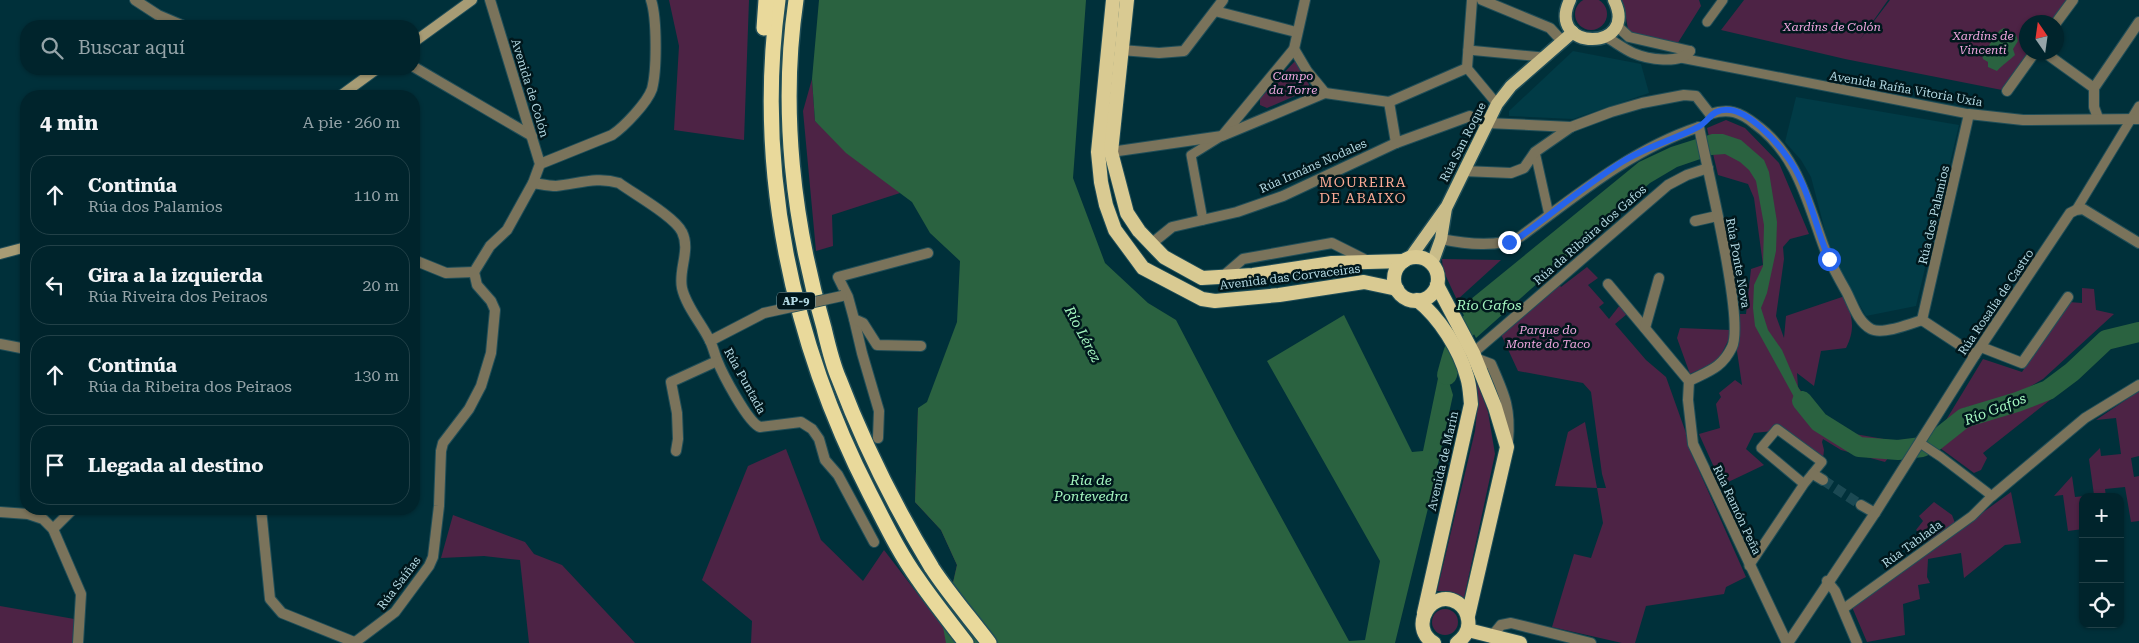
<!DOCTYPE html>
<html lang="es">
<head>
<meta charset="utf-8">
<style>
	:root { --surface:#00242c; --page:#0e3038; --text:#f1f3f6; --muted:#95a4a9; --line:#224148 }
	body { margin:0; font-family:"Roboto Serif",serif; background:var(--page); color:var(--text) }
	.controls { position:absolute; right:15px; bottom:15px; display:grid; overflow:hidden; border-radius:10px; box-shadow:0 1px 4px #0004 }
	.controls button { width:45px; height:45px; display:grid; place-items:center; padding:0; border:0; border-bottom:1px solid var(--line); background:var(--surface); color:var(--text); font:25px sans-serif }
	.compass { position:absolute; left:2019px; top:15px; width:45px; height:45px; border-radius:50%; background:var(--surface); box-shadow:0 1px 4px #0004; rotate:347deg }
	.stop { position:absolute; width:15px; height:15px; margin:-11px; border:4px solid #2563eb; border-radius:50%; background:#fff }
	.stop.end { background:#2563eb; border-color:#fff; box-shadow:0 1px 5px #0008 }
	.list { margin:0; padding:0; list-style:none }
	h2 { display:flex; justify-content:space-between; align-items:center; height:65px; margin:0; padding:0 20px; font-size:21px }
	h2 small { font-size:16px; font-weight:400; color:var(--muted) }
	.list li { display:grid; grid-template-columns:32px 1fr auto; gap:15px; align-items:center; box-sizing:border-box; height:80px; margin:0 10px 10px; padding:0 10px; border:1px solid var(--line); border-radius:20px }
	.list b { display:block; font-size:19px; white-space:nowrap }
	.list p { margin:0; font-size:16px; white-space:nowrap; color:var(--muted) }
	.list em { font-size:16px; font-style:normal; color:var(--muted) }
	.icon { flex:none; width:28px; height:28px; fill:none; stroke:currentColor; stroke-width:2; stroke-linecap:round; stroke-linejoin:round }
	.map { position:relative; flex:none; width:2139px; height:643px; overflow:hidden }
	.search { position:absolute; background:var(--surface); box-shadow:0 1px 4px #0004; left:20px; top:20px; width:400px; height:55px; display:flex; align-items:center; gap:12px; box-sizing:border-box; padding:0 18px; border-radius:20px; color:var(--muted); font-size:19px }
	.panel { position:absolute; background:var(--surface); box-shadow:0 1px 4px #0004; left:20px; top:90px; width:400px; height:425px; border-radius:20px }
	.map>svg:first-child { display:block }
</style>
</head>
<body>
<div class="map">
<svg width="2139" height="643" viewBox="0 0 2139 643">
	<rect width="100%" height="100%" fill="#00303a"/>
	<g fill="#013b46">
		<polygon points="1573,51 1641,64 1649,93 1573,119 1509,116 1509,111"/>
		<polygon points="1796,97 1959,125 1916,306 1866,316 1831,254 1811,177 1801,160 1785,142"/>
	</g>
	<g fill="#4d2345">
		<circle cx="1591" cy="14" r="16"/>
		<polygon points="669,0 749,0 744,140 674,130 679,46"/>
		<polygon points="1620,0 1699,0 1701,6 1674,49 1630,40 1625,13"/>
		<polygon points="1744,0 1888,0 1859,41 1890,0 2074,0 2056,22 2026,22 2026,52 2035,53 2007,91 1845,59 1721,30"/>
		<polygon points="1297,59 1311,89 1267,108 1260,105 1260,98"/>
		<polygon points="812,79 815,121 900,193 832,215 833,246 816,251 803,111"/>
		<path d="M1726,120L1745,128L1779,163L1809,234L1790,239L1783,247L1784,259L1776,316L1784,338L1786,316L1845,296C1852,317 1856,328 1846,348L1821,351L1814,386L1797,373L1798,387L1817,412L1849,433L1901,442L1885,462L1841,450L1823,439L1822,442L1824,450L1823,459L1773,431L1754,433L1746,449L1764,465L1722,485L1699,434L1720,428L1716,404L1721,397L1719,393L1735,380L1742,385L1734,331V314H1746L1751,269L1763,265L1754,198L1748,184L1718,175L1707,128Z"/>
		<polygon points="1442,259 1501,260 1457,300 1443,270"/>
		<polygon points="1587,267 1598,278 1588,285 1604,303 1599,307 1609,319 1620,305 1627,314 1615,324 1646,360 1666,377 1686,433 1689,448 1746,577 1726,587 1724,594 1646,606 1635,643 1622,643 1552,627 1574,554 1591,558 1603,523 1597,488 1555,486 1568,432 1585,422 1597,488 1606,488 1602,474 1591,392 1583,383 1518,371 1499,330 1556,280 1561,287"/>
		<polygon points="2082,288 2094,289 2096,310 2114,314 2043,379 2019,393 1964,408 1940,430 1983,359 2022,372 2069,302 2082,303"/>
		<polygon points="1680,328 1730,330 1730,337 1718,361 1690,374 1677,338"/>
		<polygon points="2072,372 2078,378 1983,453 1987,458 1981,470 1974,473 1936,445 1935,441 1964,418 2017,402 2048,390"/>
		<polygon points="1477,380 1488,412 1495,454 1464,598 1448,591 1437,591 1475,431 1478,402 1474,382"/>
		<polygon points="2139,391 2139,456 2131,458 2134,477 2139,476 2139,521 2131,522 2125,487 2105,489 2106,497 2083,497 2083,529 2068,531 2063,495 2054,496 2072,476 2075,497 2094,495 2089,459 2100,448 2101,456 2121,454 2116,418 2096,420"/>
		<polygon points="918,408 1171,643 751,643 752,621 702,580 748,466 786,449 821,540 863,581 884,550 943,627 957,565 941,530 915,502"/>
		<polygon points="2011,492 2021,543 2005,545 1964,578 1961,553 1928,559 1927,577 1930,583 1918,585 1920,599 1903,604 1905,635 1867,642 1852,607"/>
		<polygon points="1934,502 1952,515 1955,523 1929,541 1916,530 1923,521 1919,516"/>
		<polygon points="453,515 525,542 534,554 562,565 635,643 529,643 520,560 484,556 441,558"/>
		<polygon points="0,606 80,620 82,643 0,643"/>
		<circle cx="1445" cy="622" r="13"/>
	</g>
	<g fill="#2a6240">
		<polygon points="819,0 1086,0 1073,178 1105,263 1148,303 1176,320 1234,431 1349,641 1365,640 1380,561 1267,361 1344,315 1412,452 1423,451 1442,359 1453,395 1431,496 1395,643 946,643 943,627 957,565 941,530 915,502 918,408 927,402 957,322 960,261 930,233 912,202 846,153 815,121 812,79"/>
		<path d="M2004,28L2008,31L2016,35L2018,41L2013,49L2015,55C2009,61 2003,64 1997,71L1988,67V62L1983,59L1982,55L2000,30Z"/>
		<polygon points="1712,134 1723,134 1741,140 1764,160 1769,172 1777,222 1776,251 1767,293 1761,308 1768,330 1782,350 1798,387 1819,422 1794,397 1755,326 1753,308 1754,285 1763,266 1764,225 1756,181 1749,170 1740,162 1725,154 1712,155 1677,167 1650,183 1476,338 1460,308 1639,162 1671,147"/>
	</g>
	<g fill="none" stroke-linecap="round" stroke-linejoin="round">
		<g stroke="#2a6240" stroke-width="20">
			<path d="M1447,375C1457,338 1459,331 1489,306"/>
			<polyline points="1802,401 1819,422 1859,447 1898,450 1922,447 1935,441 1964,418 2017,402 2048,390 2072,372 2106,340 2139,332"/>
		</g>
		<polyline stroke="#1b4953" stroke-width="10" stroke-dasharray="10 5" stroke-linecap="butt" points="1823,480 1861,505"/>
		<g stroke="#204e58" stroke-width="11">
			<g id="pedestrian">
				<polyline points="1707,22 1723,0"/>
				<polyline points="1468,50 1542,57"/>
				<polyline points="1681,58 1969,114"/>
				<polyline points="1467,68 1497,104"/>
				<polyline points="1535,152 1549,215"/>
				<polyline points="2076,210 2139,106"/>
				<polyline points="1203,220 1191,155 1220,137"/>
				<polyline points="1749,566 1804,484 1822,462 1777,429 1761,448 1804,484"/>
				<polyline points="1843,609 1972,516 1992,496 1941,457 1920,443"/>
			</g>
		</g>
		<g stroke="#204e58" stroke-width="12">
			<g id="minor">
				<polyline points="135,0 158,15 184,26"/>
				<polyline points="1482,0 1550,28 1561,40"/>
				<polyline points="1215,11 1296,32"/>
				<polyline points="2056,23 2073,0"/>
				<polyline points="1616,25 1629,37 1690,51"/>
				<path d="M1606,37C1615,42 1624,49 1633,53C1647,59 1680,65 1690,51"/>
				<polyline points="1294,49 1307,71 1325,93"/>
				<polyline points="1121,50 1159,53 1184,51 1223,0"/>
				<polyline points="2044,52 2094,88"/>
				<polyline points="414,67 532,136"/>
				<polyline points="2007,91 2035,52"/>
				<polyline points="1325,93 1389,102 1467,68 1472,0"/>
				<polyline points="1389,102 1396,143"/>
				<path d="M1710,114C1729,108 1740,112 1755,124C1797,154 1807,201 1824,247C1830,263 1838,277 1846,291C1853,304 1857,321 1871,329C1882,335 1910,324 1922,320"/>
				<polyline points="2098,118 2094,107 2094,88 2139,22"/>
				<polyline points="1223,135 1294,49 1305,0"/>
				<polyline points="1111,152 1222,136 1325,93"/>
				<path d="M540,164L612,135C624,127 647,103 652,89C657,70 657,18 651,0"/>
				<polyline points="1463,171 1511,173 1524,168 1535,152 1571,127 1611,112 1642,103 1684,95 1696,96 1710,114"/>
				<path d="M533,183C540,184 549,186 556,186C578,184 597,176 619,183C634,194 675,217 682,232C691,250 678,270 682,288C686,306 701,323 709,339C713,346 714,353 717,360C722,373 748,423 760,427L801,422L812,429L819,439L825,460L838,475L874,542"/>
				<polyline points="1695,221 1717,216"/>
				<path d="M1441,239C1466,244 1497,248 1520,237C1577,195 1632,149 1699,127"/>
				<polyline points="1151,244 1172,227 1237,212 1283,196 1396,143 1470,116 1487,123 1571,127"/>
				<polyline points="414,260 446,273 474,272"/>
				<polyline points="474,272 490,246 507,230 533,183 540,164 490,0"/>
				<polyline points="1222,277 1243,259 1332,243 1368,261"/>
				<polyline points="1608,284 1689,381"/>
				<polyline points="854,319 862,353 879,411 878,438"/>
				<polyline points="1922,320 1969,114 2023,120 2139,119"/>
				<polyline points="1922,320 1975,355"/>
				<polyline points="1645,328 1659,278"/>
				<polyline points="710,341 764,313"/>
				<polyline points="0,344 26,349"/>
				<polyline points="921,346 877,345 863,323 854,319 848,297 838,277 928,253"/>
				<polyline points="1981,347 2022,363 2068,297"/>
				<polyline points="1473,353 1668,185 1687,175 1708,168"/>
				<path d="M1475,358L1491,364C1504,394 1511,407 1508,441"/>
				<polyline points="1689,381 1688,400 1693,444 1787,643"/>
				<path d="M1689,381C1709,371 1722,368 1732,347C1745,320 1706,165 1699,127"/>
				<polyline points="676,451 678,439 677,413 671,382 717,361"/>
				<polyline points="1813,474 1823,480"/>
				<polyline points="1992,496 2085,418 2139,385"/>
				<polyline points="1861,505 1875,513"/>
				<polyline points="261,509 270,599 282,613 354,642"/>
				<polyline points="0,512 28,514 43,519 53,529 81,594 78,643"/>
				<polyline points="53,529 73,509"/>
				<polyline points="1827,581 1835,591 1857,643"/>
				<polyline points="1494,641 1492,636 1501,625 1511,623 1591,643"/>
				<polyline points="354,643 395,612 429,566 433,557 439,506 441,451 443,443 469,409 481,386 491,353 495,310 491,301 477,285 474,272"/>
				<polyline points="1788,643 1875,513 1975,355 2070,213 2076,210 2083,209 2139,243"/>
			</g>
		</g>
		<g stroke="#204e58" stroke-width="12">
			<g id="secondary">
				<polyline points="414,42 472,0"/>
				<polyline points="340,96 377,69"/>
				<polyline points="0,254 26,247"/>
			</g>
		</g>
		<g stroke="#204e58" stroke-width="15">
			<g id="primary">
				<path d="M1570,0C1545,52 1640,52 1614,0"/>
				<polyline points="1410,258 1447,206 1497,104 1511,86 1573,32"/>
				<polyline points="1432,264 1441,239 1446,208"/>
			</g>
		</g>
		<g stroke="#204e58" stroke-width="16">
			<g id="trunk">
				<polyline points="1113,0 1098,152 1101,182 1106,205 1115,230 1143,268 1202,299 1215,301 1279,295 1364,282 1397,289"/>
				<polyline points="1127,0 1111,152 1127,213 1139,231 1164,257 1202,278 1253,275 1332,263 1404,261"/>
				<circle cx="1416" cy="279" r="22"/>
				<polyline points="1437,285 1473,353 1495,407 1507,447 1468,616"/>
				<path d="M1417,300C1439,317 1460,350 1467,377C1470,386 1470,396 1471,404L1424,613"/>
				<polyline points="1468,630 1520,643"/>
				<path d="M1434,643C1407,627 1433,586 1458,603C1464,607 1467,613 1468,619C1470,629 1465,637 1457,643"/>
			</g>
		</g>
		<g stroke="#204e58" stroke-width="18">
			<g id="motorway">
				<path d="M778,0C755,170 792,342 870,494C885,523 899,553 918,579C933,601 950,622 966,643"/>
				<path d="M796,0C780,109 793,223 824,328C828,345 832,363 839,379C864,445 895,507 932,568C949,594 970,618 989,643"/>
				<polyline points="764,28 766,0"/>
			</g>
		</g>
		<use href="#pedestrian" stroke="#7a735b" stroke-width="9"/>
		<use href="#minor" stroke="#7a735b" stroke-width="10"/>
		<use href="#secondary" stroke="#a79c75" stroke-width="10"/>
		<use href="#primary" stroke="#c9bc89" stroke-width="12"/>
		<use href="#trunk" stroke="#d9ca92" stroke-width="14"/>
		<use href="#motorway" stroke="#e9d99b" stroke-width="15"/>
		<g stroke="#204e58" stroke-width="12" stroke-linecap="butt">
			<polyline id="minor-bridge" points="764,313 842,296"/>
		</g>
		<use href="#minor-bridge" stroke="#7a735b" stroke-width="10"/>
	</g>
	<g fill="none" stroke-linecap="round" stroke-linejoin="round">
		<path stroke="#2563eb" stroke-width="6" d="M1509,242L1520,237C1554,212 1587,184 1622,162C1646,147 1673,140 1698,127C1710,121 1711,108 1730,110C1749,112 1774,139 1785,154C1809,184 1814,225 1829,259"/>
	</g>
	<g text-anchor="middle" stroke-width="5" stroke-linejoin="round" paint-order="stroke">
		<rect fill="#00171c" stroke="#7d9fa7" stroke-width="1" x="777" y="292.5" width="38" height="17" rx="4"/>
		<g font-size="11" font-weight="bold" fill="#b3d9e3">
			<text x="796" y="305">AP-9</text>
		</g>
		<g font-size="12" font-style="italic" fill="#eea6de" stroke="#00171c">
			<text x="1832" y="31">Xardíns de Colón</text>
			<text x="1983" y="40">Xardíns de<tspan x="1983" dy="14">Vincenti</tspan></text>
			<text x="1293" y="80">Campo<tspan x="1293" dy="14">da Torre</tspan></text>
			<text x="1548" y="334">Parque do<tspan x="1548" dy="14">Monte do Taco</tspan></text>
		</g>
		<g font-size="12" fill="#b3d9e3" stroke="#00171c">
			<text transform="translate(530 88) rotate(73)" y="4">Avenida de Colón</text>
			<text transform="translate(1906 89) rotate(10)" y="4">Avenida Raíña Vitoria Uxía</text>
			<text transform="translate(1463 142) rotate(-63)" y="4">Rúa San Roque</text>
			<text transform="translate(1313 166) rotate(-24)" y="4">Rúa Irmáns Nodales</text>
			<text transform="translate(1934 215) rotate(-77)" y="4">Rúa dos Palamios</text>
			<text transform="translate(1590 235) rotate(-41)" y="4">Rúa da Ribeira dos Gafos</text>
			<text transform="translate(1738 263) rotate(80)" y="4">Rúa Ponte Nova</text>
			<text transform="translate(1290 277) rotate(-7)" y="4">Avenida das Corvaceiras</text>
			<text transform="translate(1996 302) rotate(-56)" y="4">Rúa Rosalía de Castro</text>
			<text transform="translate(745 381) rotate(61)" y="4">Rúa Puntada</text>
			<text transform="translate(1443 461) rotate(-77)" y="4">Avenida de Marín</text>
			<text transform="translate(1737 510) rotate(65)" y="4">Rúa Ramón Peña</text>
			<text transform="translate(1912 544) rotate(-36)" y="4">Rúa Tablada</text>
			<text transform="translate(399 583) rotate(-53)" y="4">Rúa Saíñas</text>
		</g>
		<g font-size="14" letter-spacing="1" fill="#faaa95" stroke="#00171c">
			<text x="1363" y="187">MOUREIRA<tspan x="1363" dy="16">DE ABAIXO</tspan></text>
		</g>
		<g font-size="14" font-style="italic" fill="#a4f7c0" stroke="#00171c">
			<text x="1489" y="310">Río Gafos</text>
			<text transform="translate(1083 334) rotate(62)" y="5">Río Lérez</text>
			<text transform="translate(1995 409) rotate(-21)" y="5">Río Gafos</text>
			<text x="1091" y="485">Ría de<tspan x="1091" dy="16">Pontevedra</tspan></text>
		</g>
	</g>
</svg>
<div class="controls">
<button>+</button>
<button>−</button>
<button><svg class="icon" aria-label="locate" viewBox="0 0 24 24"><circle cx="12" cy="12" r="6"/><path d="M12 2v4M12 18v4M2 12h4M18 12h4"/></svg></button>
</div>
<svg class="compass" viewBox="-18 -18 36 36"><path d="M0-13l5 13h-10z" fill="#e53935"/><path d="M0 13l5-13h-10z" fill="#95a4a9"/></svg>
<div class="stop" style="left:1829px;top:259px"></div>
<div class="stop end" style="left:1509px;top:242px"></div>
<div class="search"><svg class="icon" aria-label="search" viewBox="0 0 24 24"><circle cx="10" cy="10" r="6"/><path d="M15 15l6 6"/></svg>Buscar aquí</div>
<section class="panel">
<h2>4 min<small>A pie · 260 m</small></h2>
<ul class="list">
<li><svg class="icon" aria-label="ahead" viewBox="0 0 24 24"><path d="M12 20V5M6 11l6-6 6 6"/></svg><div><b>Continúa</b><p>Rúa dos Palamios</p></div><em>110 m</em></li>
<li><svg class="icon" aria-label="left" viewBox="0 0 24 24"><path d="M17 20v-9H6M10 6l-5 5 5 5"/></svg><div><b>Gira a la izquierda</b><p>Rúa Riveira dos Peiraos</p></div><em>20 m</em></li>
<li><svg class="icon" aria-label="ahead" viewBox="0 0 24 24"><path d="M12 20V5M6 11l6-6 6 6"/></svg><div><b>Continúa</b><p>Rúa da Ribeira dos Peiraos</p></div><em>130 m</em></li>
<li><svg class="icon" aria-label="arrive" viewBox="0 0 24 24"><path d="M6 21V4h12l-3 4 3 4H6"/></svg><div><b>Llegada al destino</b></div></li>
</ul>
</section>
</div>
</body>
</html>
